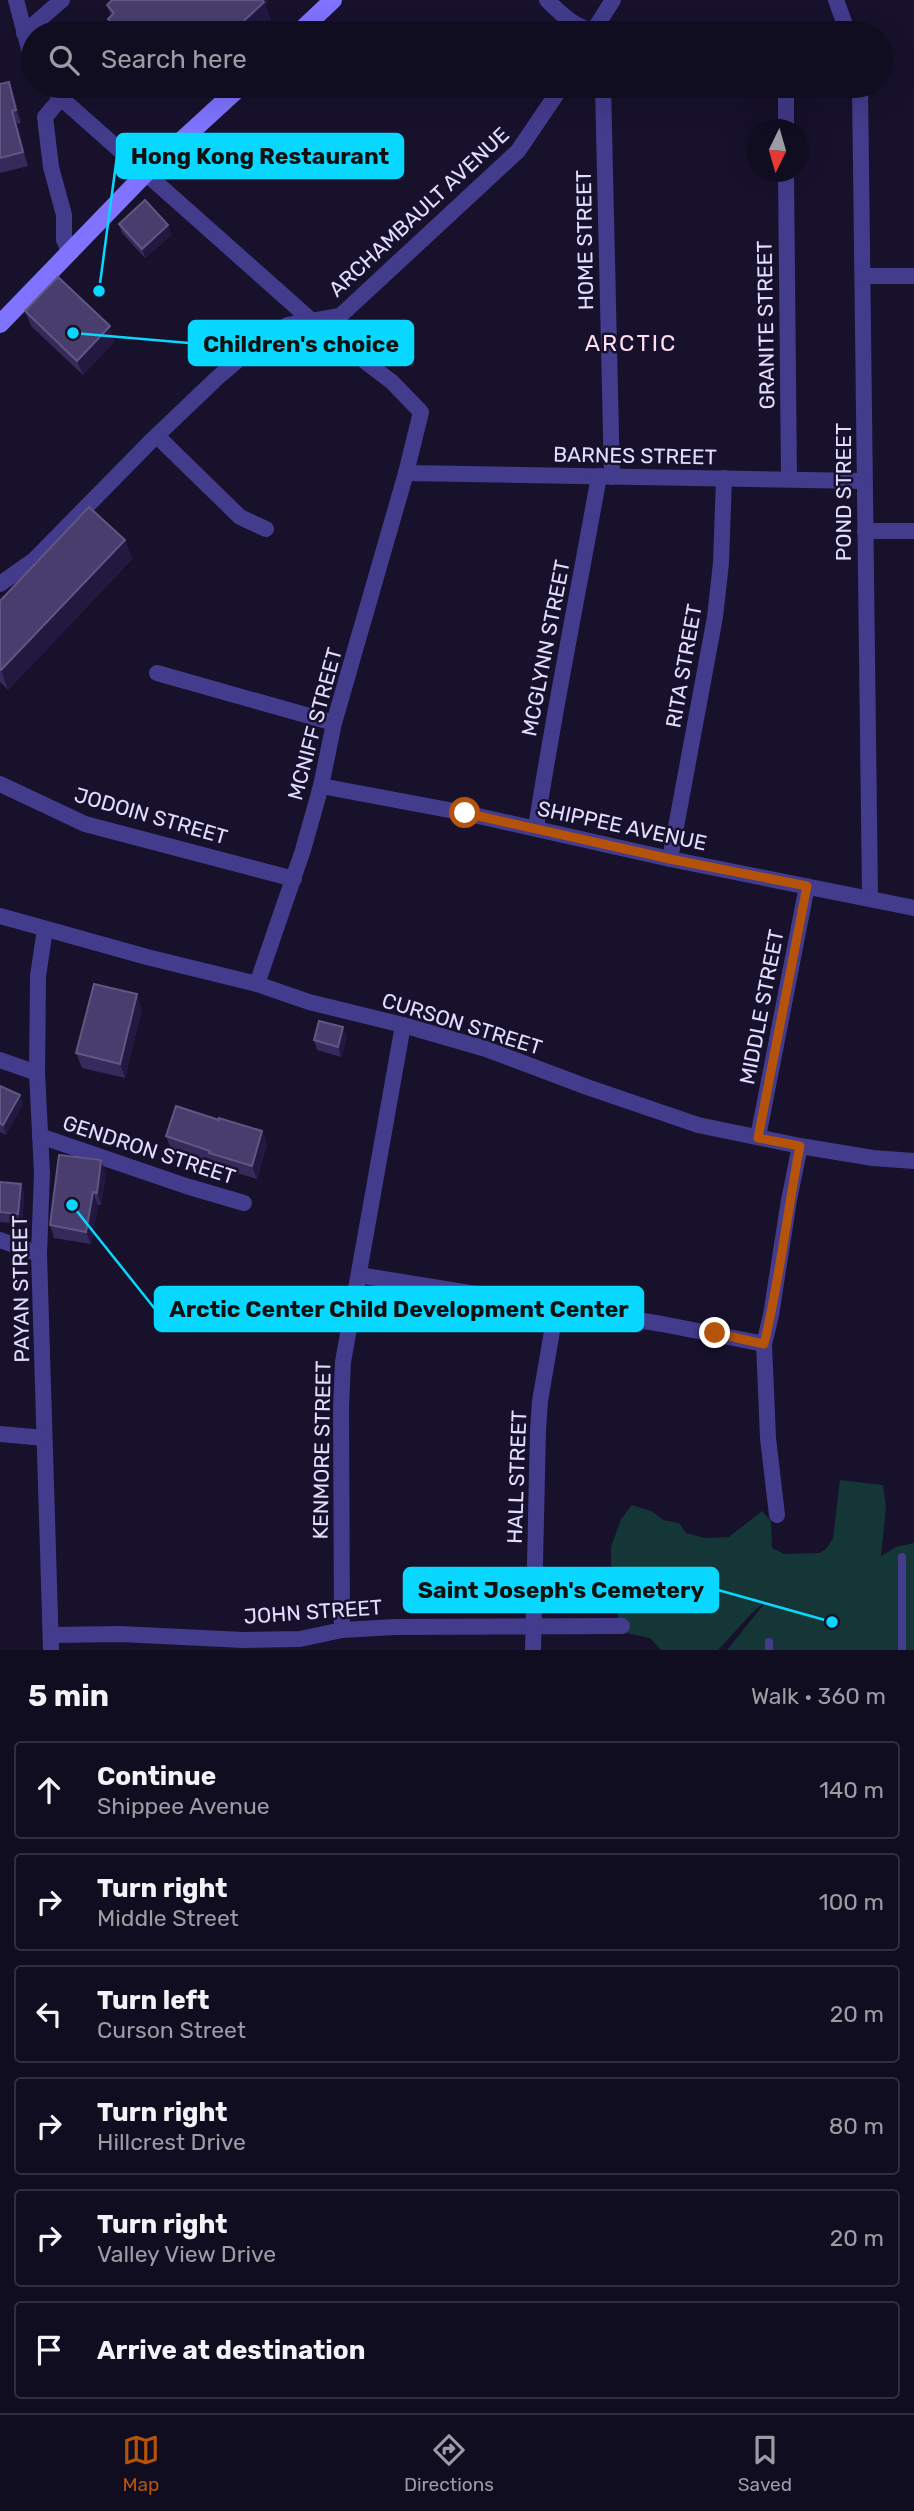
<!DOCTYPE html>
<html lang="en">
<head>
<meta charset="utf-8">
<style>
	:root { --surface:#110d21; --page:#1e1b2e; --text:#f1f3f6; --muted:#9c9ca5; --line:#302d3f; --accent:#b45309 }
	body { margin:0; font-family:Rubik,sans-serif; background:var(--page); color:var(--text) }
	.compass { position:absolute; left:746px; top:119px; width:63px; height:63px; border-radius:50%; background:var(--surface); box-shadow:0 7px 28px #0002; rotate:185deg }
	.stop { position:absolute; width:21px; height:21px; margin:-16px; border:5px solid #b45309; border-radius:50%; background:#fff }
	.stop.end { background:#b45309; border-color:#fff; box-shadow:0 2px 7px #0008 }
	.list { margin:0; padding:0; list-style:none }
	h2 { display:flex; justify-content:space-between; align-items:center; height:91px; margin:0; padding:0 28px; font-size:30px }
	h2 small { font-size:23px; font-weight:400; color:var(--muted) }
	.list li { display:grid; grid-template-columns:46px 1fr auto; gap:21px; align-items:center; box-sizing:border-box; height:98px; margin:0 14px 14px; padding:0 14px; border:2px solid var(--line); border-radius:7px }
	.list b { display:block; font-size:26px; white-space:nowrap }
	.list p { margin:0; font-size:23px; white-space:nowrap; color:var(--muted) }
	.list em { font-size:23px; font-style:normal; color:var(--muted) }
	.icon { flex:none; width:38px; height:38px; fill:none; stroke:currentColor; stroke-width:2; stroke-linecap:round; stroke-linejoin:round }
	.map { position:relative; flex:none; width:914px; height:1650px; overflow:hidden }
	.search { position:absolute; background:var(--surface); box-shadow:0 7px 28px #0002; left:21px; right:21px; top:21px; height:77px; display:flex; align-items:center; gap:18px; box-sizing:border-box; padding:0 24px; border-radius:38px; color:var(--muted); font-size:26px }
	.sheet { height:763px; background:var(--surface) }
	nav { display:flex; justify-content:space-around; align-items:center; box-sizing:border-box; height:98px; border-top:2px solid var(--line); background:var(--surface); font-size:19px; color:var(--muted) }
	nav a { display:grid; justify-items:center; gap:4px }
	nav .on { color:var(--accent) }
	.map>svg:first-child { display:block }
</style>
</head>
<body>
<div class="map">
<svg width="914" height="1650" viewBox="0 0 914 1650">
	<rect width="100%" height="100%" fill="#17112c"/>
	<polygon fill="#143637" points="840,1480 883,1485 886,1508 881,1556 896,1547 914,1543 914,1650 727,1650 768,1599 752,1613 718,1650 661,1650 650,1638 617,1631 620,1579 611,1565 611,1547 621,1519 632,1505 653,1512 663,1520 679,1523 686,1533 705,1538 729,1537 762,1511 771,1521 772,1548 784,1554 820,1553 827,1548 833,1538"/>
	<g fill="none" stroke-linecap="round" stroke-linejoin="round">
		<g stroke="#433b8c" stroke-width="8">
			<polyline points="769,1642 769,1650"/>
			<polyline points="902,1650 902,1557"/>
		</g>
		<g stroke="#433b8c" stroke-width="16">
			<polyline points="16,0 33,64"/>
			<path d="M547,0C568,21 579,31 610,33"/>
			<polyline points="836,0 848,33"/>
			<polyline points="24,33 62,0"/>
			<polyline points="592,33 613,0"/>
			<polyline points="51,86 61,98 312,321 392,382 421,412 406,473 334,723 321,786 303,850 257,984"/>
			<polyline points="603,86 612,477"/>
			<polyline points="786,86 786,130"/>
			<polyline points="860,86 870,898"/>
			<polyline points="61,98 45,117 51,167 64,215 64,240 70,253"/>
			<polyline points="786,172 789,479"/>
			<polyline points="863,276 914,276"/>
			<polyline points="157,436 240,517 266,529"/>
			<polyline points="406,473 863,481"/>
			<polyline points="865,531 914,531"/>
			<polyline points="0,584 34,560 151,441 217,378 264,338 288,325 340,316 518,151 562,86"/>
			<polyline points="157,673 334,723"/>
			<polyline points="0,784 85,824 294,879"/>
			<polyline points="321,786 465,813 670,859 914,908"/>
			<path d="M536,828C554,710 578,594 599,476"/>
			<polyline points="670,859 715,617 721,563 724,478"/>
			<polyline points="0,916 147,957 257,984 309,1002 403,1025 486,1049 587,1087 698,1125 800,1146 873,1158 914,1161"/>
			<polyline points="45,929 38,976 37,1073 42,1173 39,1254 51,1650"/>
			<polyline points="0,1060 37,1073"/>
			<polyline points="40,1136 186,1186 244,1203"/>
			<polyline points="758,1137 807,886"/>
			<polyline points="0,1240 39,1254"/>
			<polyline points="359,1275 662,1324 764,1344"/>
			<polyline points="0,1434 44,1438"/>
			<polyline points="777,1515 768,1438 764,1344 771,1315 789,1200 800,1146"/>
			<polyline points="342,1630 341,1407 343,1362 403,1025"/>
			<polyline points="51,1635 120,1634 244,1640 300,1639 342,1630 395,1627 622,1626"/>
			<polyline points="533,1650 538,1431 540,1401 556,1308"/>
		</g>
		<g stroke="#7f73ff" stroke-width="18">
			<polyline points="298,33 333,0"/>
			<polyline points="0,324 145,174 241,86"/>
		</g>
	</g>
	<g fill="#362a5a">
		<polygon points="112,0 267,0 268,3 265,5 271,21 258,33 113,33 108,19 111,16 107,5"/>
		<polygon points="0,84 14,96 21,123 17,124 28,166 0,173"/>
		<polygon points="181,86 203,86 191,96"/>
		<polygon points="119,224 168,225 171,235 145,258 122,233"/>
		<polygon points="25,311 115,341 83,375 31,326"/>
		<polygon points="125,540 132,559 8,690 0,682 0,601"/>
		<polygon points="142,1009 125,1078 82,1068 76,1053"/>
		<polygon points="347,1037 341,1057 317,1050 314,1040"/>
		<polygon points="0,1086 23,1104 6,1135 0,1132"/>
		<polygon points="219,1120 262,1131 267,1144 257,1179 214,1166 213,1163 171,1149 166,1136"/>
		<polygon points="106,1173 101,1205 98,1205 91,1244 54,1238 50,1225"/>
		<polygon points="0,1182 21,1184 24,1194 22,1224 0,1222"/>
	</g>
	<g fill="#221840">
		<polygon points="257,0 267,0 268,3 265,5 271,21 258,33 231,33"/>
		<polygon points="9,82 14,96 21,123 16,110"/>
		<polygon points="187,86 203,86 191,96"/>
		<polygon points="12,111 17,124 28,166 23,152"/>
		<polygon points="168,225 171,235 145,258 142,249"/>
		<polygon points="110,326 115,341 83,375 77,361"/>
		<polygon points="125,540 132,559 8,690 1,670"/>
		<polygon points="137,994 142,1009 125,1078 120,1064"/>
		<polygon points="343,1027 347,1037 341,1057 338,1047"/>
		<polygon points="20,1095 23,1104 6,1135 3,1125"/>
		<polygon points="262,1131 267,1144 257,1179 252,1166"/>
		<polygon points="101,1160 106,1173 101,1205 97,1193"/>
		<polygon points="21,1184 24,1194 22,1224 18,1214"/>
		<polygon points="93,1192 98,1205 91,1244 86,1232"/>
	</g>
	<g fill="#483d6c" stroke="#605683" stroke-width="2">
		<polygon points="112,0 262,0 264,2 231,33 121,33 108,19 114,13 107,5"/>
		<polygon points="9,82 16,110 12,111 23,152 0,158 0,84"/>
		<polygon points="145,200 168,225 142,249 119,224"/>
		<polygon points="58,277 110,326 77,361 25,311"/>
		<polygon points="89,507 125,540 1,670 0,669 0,601"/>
		<polygon points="94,984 137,994 120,1064 76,1053"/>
		<polygon points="319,1021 343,1027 338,1047 314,1040"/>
		<polygon points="0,1086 20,1095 3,1125 0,1123"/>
		<polygon points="176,1106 219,1120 219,1118 262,1131 252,1166 209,1153 210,1151 166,1136"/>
		<polygon points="59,1155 101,1160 97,1193 93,1192 86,1232 50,1225"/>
		<polygon points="0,1182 21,1184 18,1214 0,1212"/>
	</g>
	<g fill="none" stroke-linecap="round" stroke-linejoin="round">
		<path stroke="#b45309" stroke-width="9" d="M465,813L670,859L807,886L758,1138L800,1146C787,1212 780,1279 764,1344L715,1333"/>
	</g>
	<g text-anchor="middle" stroke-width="5" stroke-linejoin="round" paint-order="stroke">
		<g font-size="21" fill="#e2dcff" stroke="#17112c">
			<text transform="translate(419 212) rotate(-43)" y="7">ARCHAMBAULT AVENUE</text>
			<text transform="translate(585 240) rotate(-91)" y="7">HOME STREET</text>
			<text transform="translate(766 325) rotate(-91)" y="7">GRANITE STREET</text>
			<text transform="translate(635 456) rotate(1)" y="7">BARNES STREET</text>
			<text transform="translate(844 492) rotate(-90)" y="7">POND STREET</text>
			<text transform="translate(546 648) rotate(-79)" y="7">MCGLYNN STREET</text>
			<text transform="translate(684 666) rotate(-80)" y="7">RITA STREET</text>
			<text transform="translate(315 724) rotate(-75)" y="7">MCNIFF STREET</text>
			<text transform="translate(151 816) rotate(16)" y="7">JODOIN STREET</text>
			<text transform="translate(622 826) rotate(12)" y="7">SHIPPEE AVENUE</text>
			<text transform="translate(762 1007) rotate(-79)" y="7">MIDDLE STREET</text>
			<text transform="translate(462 1024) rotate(17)" y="7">CURSON STREET</text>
			<text transform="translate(149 1150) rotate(18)" y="7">GENDRON STREET</text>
			<text transform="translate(21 1289) rotate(-91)" y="7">PAYAN STREET</text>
			<text transform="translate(322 1450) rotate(-89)" y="7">KENMORE STREET</text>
			<text transform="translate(517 1477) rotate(-88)" y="7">HALL STREET</text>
			<text transform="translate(313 1612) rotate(-4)" y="7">JOHN STREET</text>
		</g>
		<g font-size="23" letter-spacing="2" fill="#ffdef1" stroke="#17112c">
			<text x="631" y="351">ARCTIC</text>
		</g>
	</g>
	<path fill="none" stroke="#08d8ff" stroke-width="2.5" d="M99 291L117 156M73 333L189 343M72 1205L155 1309M832 1622L718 1590"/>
	<g fill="#08d8ff" stroke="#17112c" stroke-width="2.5">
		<circle cx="99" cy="291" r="7"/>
		<circle cx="73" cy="333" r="7"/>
		<circle cx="72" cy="1205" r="7"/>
		<circle cx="832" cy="1622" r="7"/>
	</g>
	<g fill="#08d8ff" stroke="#08d8ff" stroke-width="2.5">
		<rect x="117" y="134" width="286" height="44" rx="7"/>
		<rect x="189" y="321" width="224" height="44" rx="7"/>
		<rect x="155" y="1287" width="488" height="44" rx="7"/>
		<rect x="404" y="1568" width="314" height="44" rx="7"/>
	</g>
	<g font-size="23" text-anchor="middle" font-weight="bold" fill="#111">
		<text x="260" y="164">Hong Kong Restaurant</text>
		<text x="301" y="352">Children's choice</text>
		<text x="399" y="1317">Arctic Center Child Development Center</text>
		<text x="561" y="1598">Saint Joseph's Cemetery</text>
	</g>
</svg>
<svg class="compass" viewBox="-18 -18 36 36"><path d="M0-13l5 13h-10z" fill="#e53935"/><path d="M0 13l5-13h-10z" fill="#9c9ca5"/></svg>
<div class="stop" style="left:465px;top:813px"></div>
<div class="stop end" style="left:715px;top:1333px"></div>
<div class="search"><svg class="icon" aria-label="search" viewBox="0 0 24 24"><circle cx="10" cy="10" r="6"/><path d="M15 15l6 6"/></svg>Search here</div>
</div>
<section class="sheet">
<h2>5 min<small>Walk · 360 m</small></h2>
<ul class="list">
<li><svg class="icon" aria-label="ahead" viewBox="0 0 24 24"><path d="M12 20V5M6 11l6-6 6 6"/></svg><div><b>Continue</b><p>Shippee Avenue</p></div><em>140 m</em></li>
<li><svg class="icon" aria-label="right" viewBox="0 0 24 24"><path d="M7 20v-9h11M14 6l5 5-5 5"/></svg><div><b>Turn right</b><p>Middle Street</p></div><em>100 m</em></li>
<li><svg class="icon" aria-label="left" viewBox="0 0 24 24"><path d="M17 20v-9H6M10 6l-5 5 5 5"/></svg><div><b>Turn left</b><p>Curson Street</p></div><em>20 m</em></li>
<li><svg class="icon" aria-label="right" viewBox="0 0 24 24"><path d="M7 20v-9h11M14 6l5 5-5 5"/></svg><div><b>Turn right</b><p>Hillcrest Drive</p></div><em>80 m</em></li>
<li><svg class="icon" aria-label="right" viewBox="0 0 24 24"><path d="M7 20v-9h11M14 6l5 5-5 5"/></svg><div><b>Turn right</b><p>Valley View Drive</p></div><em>20 m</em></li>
<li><svg class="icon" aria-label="arrive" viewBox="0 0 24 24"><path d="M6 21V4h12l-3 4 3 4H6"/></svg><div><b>Arrive at destination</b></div></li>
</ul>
</section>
<nav>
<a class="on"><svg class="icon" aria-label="map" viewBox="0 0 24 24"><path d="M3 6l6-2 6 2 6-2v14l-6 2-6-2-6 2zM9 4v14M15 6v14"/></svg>Map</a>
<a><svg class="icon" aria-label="directions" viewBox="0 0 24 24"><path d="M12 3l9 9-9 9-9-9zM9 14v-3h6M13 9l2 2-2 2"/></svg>Directions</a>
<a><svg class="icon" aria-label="saved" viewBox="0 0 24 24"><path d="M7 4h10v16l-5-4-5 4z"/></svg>Saved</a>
</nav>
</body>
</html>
